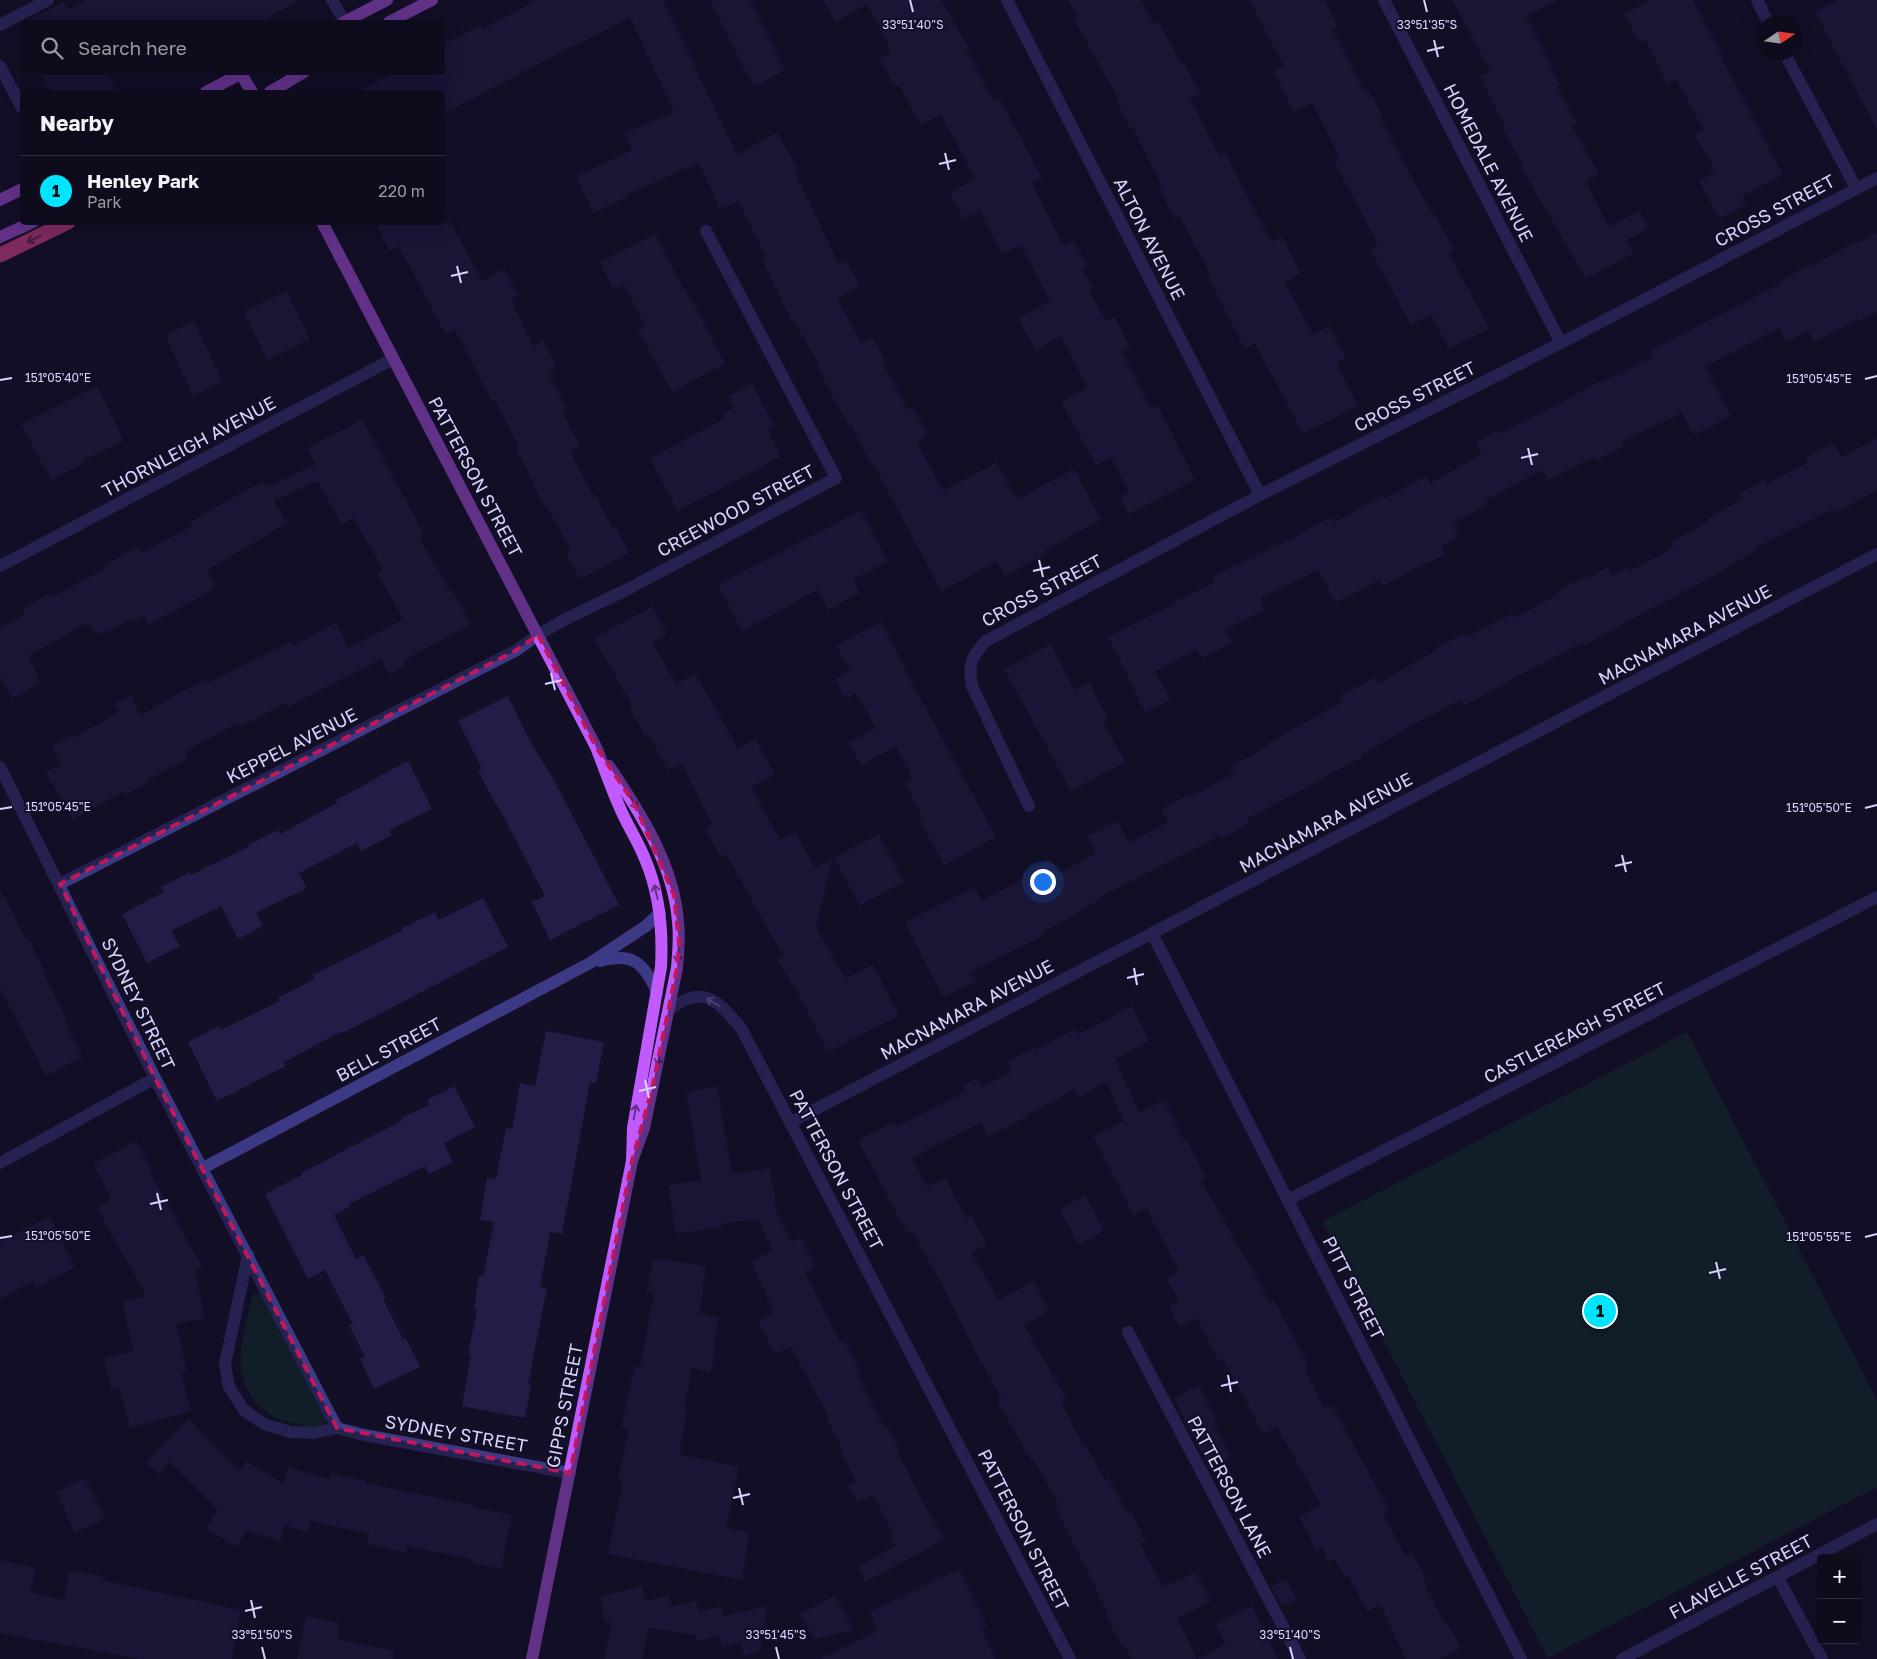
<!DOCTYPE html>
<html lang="en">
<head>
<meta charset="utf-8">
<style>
	:root { --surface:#0e0b1c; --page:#171425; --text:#f1f3f6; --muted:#9b9ba3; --line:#2e2b3b; --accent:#00e5ff }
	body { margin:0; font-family:"Golos Text",sans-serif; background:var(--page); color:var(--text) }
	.controls { position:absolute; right:15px; bottom:15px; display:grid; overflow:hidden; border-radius:5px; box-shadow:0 5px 20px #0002 }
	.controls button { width:45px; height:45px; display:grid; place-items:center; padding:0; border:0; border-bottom:1px solid var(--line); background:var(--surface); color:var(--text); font:25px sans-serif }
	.compass { position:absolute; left:1757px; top:15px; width:45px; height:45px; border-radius:50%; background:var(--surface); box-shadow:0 5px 20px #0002; rotate:77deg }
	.you { position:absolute; left:1042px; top:881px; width:18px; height:18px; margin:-12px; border:4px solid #fff; border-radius:50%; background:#1a73e8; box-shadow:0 0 0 8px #1a73e833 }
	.badge { display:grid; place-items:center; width:32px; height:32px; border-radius:50%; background:var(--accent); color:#111; font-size:16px; font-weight:700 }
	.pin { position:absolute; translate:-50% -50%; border:2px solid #fff; box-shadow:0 1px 5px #0006 }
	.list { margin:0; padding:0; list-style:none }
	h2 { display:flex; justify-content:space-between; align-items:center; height:65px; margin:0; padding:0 20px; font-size:21px }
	h2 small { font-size:16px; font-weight:400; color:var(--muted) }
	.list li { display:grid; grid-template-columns:32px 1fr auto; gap:15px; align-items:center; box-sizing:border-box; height:70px; padding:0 20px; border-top:1px solid var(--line) }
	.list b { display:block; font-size:19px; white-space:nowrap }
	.list p { margin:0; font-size:16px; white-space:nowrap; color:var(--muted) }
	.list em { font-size:16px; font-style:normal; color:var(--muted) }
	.icon { flex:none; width:28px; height:28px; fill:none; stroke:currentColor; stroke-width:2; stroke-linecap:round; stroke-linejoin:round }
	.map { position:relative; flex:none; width:1877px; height:1659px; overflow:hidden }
	.search { position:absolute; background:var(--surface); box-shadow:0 5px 20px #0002; left:20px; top:20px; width:425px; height:55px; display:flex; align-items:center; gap:12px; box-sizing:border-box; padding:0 18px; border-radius:5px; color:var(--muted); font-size:19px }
	.panel { position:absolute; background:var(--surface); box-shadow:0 5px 20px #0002; left:20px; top:90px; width:425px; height:135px; border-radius:5px }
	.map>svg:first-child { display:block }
</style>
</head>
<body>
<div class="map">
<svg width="1877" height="1659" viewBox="0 0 1877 1659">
	<rect width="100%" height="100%" fill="#130f26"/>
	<g fill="#12302f">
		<polygon points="1687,1032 1877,1400 1877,1487 1548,1658 1322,1222"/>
		<path d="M256,1293L260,1294L263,1298L325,1418L326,1422C316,1431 304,1426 293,1423C287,1421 280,1420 274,1417C269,1415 264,1409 259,1405C227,1374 245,1334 252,1296Z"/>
	</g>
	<g fill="#241b47">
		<polygon points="87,0 300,0 261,22 25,22 64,2 68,10"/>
		<polygon points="536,0 663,0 737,155 777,132 798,169 794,171 839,264 846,260 860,286 837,298 861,343 872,337 886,363 883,364 908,410 913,407 928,436 917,442 943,491 996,462 1017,500 1074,469 1101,520 1045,550 1047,553 1005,576 997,561 941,591 874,465 872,466 852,427 850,428 835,401 818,367 820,366 794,321 792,322 762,259 766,257 738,201 720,209 699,163 628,194 629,196 593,213 576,176 632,150 625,133 674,112 630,17 575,46 574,45 442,115 442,92 356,92 395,72 442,72 442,45 481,25 483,29"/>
		<polygon points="710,0 750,0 785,71 754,87"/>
		<polygon points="823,0 941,0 969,48 966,49 993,100 999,97 1042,178 1032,183 1063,245 1073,240 1087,266 1082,269 1093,288 1089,290 1106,321 1115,317 1130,347 1121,351 1151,408 1158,405 1195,480 1129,514 1120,497 1129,492 1111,457 1096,465 1061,402 1087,388 1061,336 1036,351 1018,318 1050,301 1021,245 1002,254 980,211 964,220 950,193 975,179 941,114 920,125 899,85 895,87 880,59 892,53 867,4 835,22"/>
		<polygon points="1068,0 1141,0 1154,24 1159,22 1182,65 1184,63 1200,93 1190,98 1219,156 1225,153 1271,242 1282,237 1301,273 1285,282 1313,335 1329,326 1346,357 1336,363 1358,405 1303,434 1255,343 1245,349 1208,276 1210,274 1179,215 1174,218 1159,189 1162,187 1133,128 1131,129 1116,100 1118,98 1074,20 1078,18"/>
		<polygon points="1249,0 1324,0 1337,26 1332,28 1364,91 1368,89 1383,118 1381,119 1408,170 1433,215 1435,214 1454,250 1449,253 1489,328 1449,349 1431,314 1411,325 1370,249 1378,244 1334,160 1339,157 1312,103 1294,112 1273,72 1284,66"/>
		<polygon points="1452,0 1558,0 1526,16 1560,85 1557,87 1577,123 1572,126 1599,174 1586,181 1609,227 1639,211 1648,228 1627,240 1634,253 1586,279 1521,167 1523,166 1503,129 1505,127 1480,76 1490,71"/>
		<polygon points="1650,0 1693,0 1722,56 1721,57 1783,175 1742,196 1746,205 1719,219 1699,181 1716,172 1695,135 1704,130 1676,79 1667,84 1646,40 1640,43 1624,14"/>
		<polygon points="1839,0 1877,0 1877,130 1815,12"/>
		<polygon points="40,72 106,72 117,92 51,92"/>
		<polygon points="375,222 451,222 482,281 504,269 518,296 511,299 533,346 543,340 557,367 548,372 567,409 562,412 580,446 570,451 592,494 594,493 613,529 616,527 629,553 580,579 566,553 571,550 547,507 545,508 532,482 533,481 516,449 519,447 495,400 492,402 455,329 445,334 399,246 389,251"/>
		<polygon points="1877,233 1877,311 1859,321 1858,319 1814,342 1808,331 1786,342 1779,328 1705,367 1731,416 1694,435 1682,413 1622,441 1624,446 1596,461 1594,457 1548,480 1542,470 1486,500 1488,504 1452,524 1459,537 1441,547 1445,554 1428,563 1427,562 1383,586 1380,580 1335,603 1318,570 1260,598 1265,610 1225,629 1232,643 1202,658 1197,649 1155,671 1170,700 1145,712 1108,637 1175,604 1174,602 1215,582 1212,577 1299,535 1299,534 1332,517 1334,522 1383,496 1384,499 1426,476 1430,483 1482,454 1476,443 1497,431 1499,434 1563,402 1601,380 1602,382 1653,358 1650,351 1782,283 1781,281 1809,265 1810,267 1857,241 1858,243"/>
		<polygon points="655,234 691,302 693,301 725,364 672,392 638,330 645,326 624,284 613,289 600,262"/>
		<polygon points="287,291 310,339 267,360 244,312"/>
		<polygon points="194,321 222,381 193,396 165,335"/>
		<polygon points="752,384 774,426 768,429 781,457 677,511 650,459 725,418 723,414 734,408 728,396"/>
		<polygon points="97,386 124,441 84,460 85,462 51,480 21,424"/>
		<polygon points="362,419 424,534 419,537 450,591 452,590 471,624 404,660 406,665 389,674 381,659 288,707 286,703 240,727 238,723 184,752 188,759 148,780 149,782 125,795 123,792 72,820 46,772 61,765 52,746 71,736 72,738 119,712 114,704 131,695 140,715 206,679 208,683 291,641 293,646 336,623 349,648 403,619 377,573 383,570 354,518 342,525 318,481 274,501 287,523 207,570 216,588 148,625 144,616 134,622 132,618 106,633 105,631 96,635 89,622 28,656 41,683 12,698 0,676 0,628 25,615 22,609 50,594 52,597 106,568 104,565 139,546 142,553 192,526 190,522 263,481 266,487 316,464 307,448"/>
		<polygon points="1877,438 1877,490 1835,513 1833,509 1757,547 1758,549 1724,570 1584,645 1583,642 1464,705 1461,700 1409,727 1362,754 1363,757 1247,819 1249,823 1222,839 1220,836 1110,892 1078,913 1042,932 1043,935 971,972 976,981 943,997 905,922 975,887 982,901 1025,878 1023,873 1050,859 1058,874 1096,853 1087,836 1118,821 1129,843 1168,822 1161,809 1189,794 1191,797 1236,772 1232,765 1270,745 1268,743 1343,702 1339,697 1374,677 1378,684 1435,651 1434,649 1464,633 1466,637 1512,614 1515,618 1558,594 1557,591 1586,576 1587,579 1608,567 1612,576 1627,567 1629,571 1674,547 1671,542 1708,522 1707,519 1743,499 1740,493 1765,480 1767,484 1808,463 1805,458 1833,443 1841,457"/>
		<polygon points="861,510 888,561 853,580 860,593 828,610 818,590 742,631 718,585"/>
		<polygon points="652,606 667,634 652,642 676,684 695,673 738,748 756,739 775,775 751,787 780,840 796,832 815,868 832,859 816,927 845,978 873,964 899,1015 828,1052 793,984 792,985 777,959 783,956 726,854 721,857 705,828 712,824 681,763 668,770 648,734 645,736 630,708 633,707 594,638"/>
		<polygon points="881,622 905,667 904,668 996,837 944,865 919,819 922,817 905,783 912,779 896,746 861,766 848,743 876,728 856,693 846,699 835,679 850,671 836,646"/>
		<polygon points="1051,644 1074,690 1089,682 1108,719 1103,721 1125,762 1071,791 1004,669"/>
		<polygon points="508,696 531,743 554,780 619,905 550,940 532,902 545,896 497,804 496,805 478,771 482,769 458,721"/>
		<polygon points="408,761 432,809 390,830 392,835 361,851 357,843 299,873 307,888 256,913 263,926 238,939 221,906 171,931 180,946 147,963 122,914 164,892 161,887 190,872 191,875 248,847 248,845 278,830 280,834 337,803 336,800 379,777 379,776"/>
		<polygon points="878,834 904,882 860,906 834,858"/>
		<polygon points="0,889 26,939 28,938 46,973 44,974 67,1020 65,1022 82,1057 46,1076 0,988"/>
		<polygon points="483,898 508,947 343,1033 342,1031 284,1062 286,1066 217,1101 188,1042 219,1026 221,1030 280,1001 278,998 315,979 313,975 403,930 402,928 435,912 439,920"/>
		<polygon points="1132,1006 1149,1041 1115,1059 1139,1113 1164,1100 1184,1141 1187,1140 1206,1178 1201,1180 1249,1265 1250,1264 1269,1302 1274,1300 1308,1364 1304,1366 1324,1409 1332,1405 1389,1510 1383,1513 1406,1557 1412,1553 1426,1580 1424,1581 1445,1624 1447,1623 1461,1648 1440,1659 1406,1659 1380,1605 1367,1612 1348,1575 1345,1577 1335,1559 1329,1562 1322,1547 1316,1550 1299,1517 1321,1505 1277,1427 1263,1434 1224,1360 1219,1362 1197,1318 1179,1327 1169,1306 1179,1301 1166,1278 1179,1271 1146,1208 1133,1215 1093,1136 1124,1121 1106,1082 1079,1097 1075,1090 1028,1114 1029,1116 988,1137 981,1122 912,1158 927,1187 945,1178 966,1218 971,1215 987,1244 972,1253 999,1300 1034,1281 1049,1311 1024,1325 1067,1400 1061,1403 1083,1445 1085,1444 1105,1480 1109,1478 1127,1513 1131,1511 1146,1542 1140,1544 1163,1587 1196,1572 1211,1602 1177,1618 1197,1659 1131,1659 1123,1644 1121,1645 1106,1615 1108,1614 1055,1506 1058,1504 1034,1461 1032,1462 997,1401 1002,1398 980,1361 941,1283 912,1231 907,1234 858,1140 894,1122 896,1127 965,1092 962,1086 977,1079 981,1087 1011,1072 1007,1062 1035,1047 1036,1050 1075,1029 1078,1034"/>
		<polygon points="546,1031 604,1042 596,1083 590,1082 562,1234 550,1232 540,1287 547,1288 528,1384 531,1385 525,1418 462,1406 471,1355 468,1354 477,1310 474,1309 479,1276 483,1277 494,1222 480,1220 487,1178 496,1179 506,1128 512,1129 520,1083 535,1086"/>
		<polygon points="454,1086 475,1127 444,1143 453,1162 429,1174 425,1166 349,1204 351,1206 334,1215 356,1259 363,1255 386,1298 383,1299 403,1339 405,1337 420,1367 374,1389 360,1359 365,1357 349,1325 353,1324 325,1270 308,1279 265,1194 302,1175 301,1173 403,1120 401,1118 429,1105 427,1100"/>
		<polygon points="717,1086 732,1174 770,1168 776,1210 791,1242 801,1237 815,1267 805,1272 840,1342 844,1340 861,1372 857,1374 884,1428 887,1426 899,1449 897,1451 930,1515 931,1515 945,1539 866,1582 858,1567 895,1546 890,1537 894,1535 873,1495 858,1503 848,1486 856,1481 840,1450 842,1449 827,1419 829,1418 791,1346 775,1354 758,1321 774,1313 751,1261 773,1251 758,1219 721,1224 722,1227 676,1234 668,1185 701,1180 686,1092"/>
		<polygon points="136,1141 152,1172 150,1172 202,1267 195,1270 205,1318 176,1324 187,1371 181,1372 191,1411 130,1428 119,1388 111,1390 104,1358 133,1351 122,1301 146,1296 97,1208 112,1199 93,1164"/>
		<polygon points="1085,1195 1104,1231 1079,1245 1060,1209"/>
		<polygon points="49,1216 75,1267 36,1288 33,1281 0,1299 0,1242"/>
		<polygon points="653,1258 706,1266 699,1313 719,1317 713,1346 716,1347 711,1372 692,1368 684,1410 687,1410 679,1454 739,1467 726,1528 750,1532 742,1580 608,1554 623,1481 618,1480 629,1429 621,1427 635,1366 640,1367 654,1293 647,1292"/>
		<polygon points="1198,1385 1216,1419 1212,1420 1231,1456 1209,1468 1174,1398"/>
		<polygon points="189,1419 240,1471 246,1461 283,1483 288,1467 329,1479 331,1473 366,1481 366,1483 473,1505 473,1507 512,1515 501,1569 472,1563 472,1559 407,1546 405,1553 367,1544 369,1534 311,1521 308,1532 284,1525 280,1541 246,1531 237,1547 206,1529 218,1510 170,1462 158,1474 146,1462"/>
		<polygon points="85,1478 105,1519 75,1533 56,1492"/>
		<polygon points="0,1560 36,1568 30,1592 64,1600 69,1570 103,1576 102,1580 241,1610 232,1659 139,1659 0,1633"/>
		<polygon points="959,1569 987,1627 982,1630 996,1659 820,1659 877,1631 870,1612"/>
		<polygon points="1286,1579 1297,1600 1282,1607 1271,1586"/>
		<polygon points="642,1586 645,1601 669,1595 672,1606 696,1601 699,1612 722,1606 724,1616 767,1606 760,1651 744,1655 741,1643 722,1647 719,1636 697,1641 695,1635 649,1628 642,1659 604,1659 612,1623 605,1622 600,1597"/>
		<polygon points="835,1595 853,1630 814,1639 800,1614"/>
		<polygon points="1252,1606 1278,1659 1197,1659 1226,1644 1216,1624"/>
		<polygon points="306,1616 340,1623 337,1639 394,1651 393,1659 297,1659"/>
	</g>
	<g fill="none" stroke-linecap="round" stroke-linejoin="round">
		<g stroke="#3d3a85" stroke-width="12">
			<polyline points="332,0 345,22"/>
			<polyline points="1007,0 1260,495"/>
			<polyline points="1384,0 1561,343"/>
			<polyline points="1757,0 1768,22"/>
			<polyline points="0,25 48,0"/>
			<polyline points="1784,52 1856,188"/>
			<polyline points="0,66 22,108"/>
			<polyline points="0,566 393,359"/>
			<polyline points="0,767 155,1078 337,1428 364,1435 570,1473"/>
			<path d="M1029,806L972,686C968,664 971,657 986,641L1260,495L1561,343L1877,178"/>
			<polyline points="60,884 515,651 538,635 564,620 630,588 836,478 706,231"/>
			<polyline points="1152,933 1521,1659"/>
			<path d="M600,961C633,952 644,963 657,992"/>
			<polyline points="791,1122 1877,554"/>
			<polyline points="0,1163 155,1078"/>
			<polyline points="203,1168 590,963 646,926 660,913"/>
			<polyline points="1288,1200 1877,897"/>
			<polyline points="248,1255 225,1364 229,1387 244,1410 264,1424 290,1432 314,1433 337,1428"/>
			<polyline points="1128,1332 1300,1659"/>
			<polyline points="1778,1578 1822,1659"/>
			<polyline points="1622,1659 1877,1524"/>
		</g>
		<path stroke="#3d3a85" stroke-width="12" d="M669,1010C703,983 718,1001 741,1028L1070,1659"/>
		<g stroke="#c25bff" stroke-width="12">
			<polyline points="344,22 387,0"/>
			<polyline points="389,22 432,0"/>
			<polyline points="241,74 252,92"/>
			<polyline points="206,92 244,72"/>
			<polyline points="270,92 304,72"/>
			<polyline points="0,200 22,189"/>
			<path d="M322,222L596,747C604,767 611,788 620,808C627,825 638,841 645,859C660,894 663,930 661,967L633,1128L632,1161"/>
			<polyline points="0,237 33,222"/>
			<path d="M532,1659L632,1161L644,1128L677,968C678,953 680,938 678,922C674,865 640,812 609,766"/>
		</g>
		<polyline stroke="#ff4fa3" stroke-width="15" points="0,255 68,222"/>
	</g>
	<defs><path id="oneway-shaft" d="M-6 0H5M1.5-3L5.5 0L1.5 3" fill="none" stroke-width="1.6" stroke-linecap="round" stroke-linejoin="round" transform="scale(1.25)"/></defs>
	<use stroke="#7d2c5e" href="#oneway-shaft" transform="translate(34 239) rotate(153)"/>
	<g stroke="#623188">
		<use href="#oneway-shaft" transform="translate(633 802) rotate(59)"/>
		<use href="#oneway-shaft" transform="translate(656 892) rotate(-103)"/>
		<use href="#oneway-shaft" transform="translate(678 955) rotate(95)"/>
		<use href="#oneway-shaft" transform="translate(659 1058) rotate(102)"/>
		<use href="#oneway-shaft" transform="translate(635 1112) rotate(-80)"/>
	</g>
	<use stroke="#837fbc" href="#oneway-shaft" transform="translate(713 1002) rotate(-149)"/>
	<path d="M0 0H1877V1659H0ZM538,635L596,747L634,803L674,895L679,943L677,968L652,1089L632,1161L570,1473L337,1428L155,1078L60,884L515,651Z" fill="#130f26" fill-opacity=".55" fill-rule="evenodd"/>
	<path fill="none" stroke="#c2185b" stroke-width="4" stroke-dasharray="10 6" stroke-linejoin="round" d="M538,635L596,747L634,803L674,895L679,943L677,968L652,1089L632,1161L570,1473L337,1428L155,1078L60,884L515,651Z"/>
	<path fill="none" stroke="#d9d4ff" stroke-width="2" d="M910,0L913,12M1424,0L1427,12M1434,40L1438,57M1427,51L1444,47M945,153L949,170M939,164L956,160M457,266L461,283M451,276L468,272M1865,379L1877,376M0,380L12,378M1528,448L1532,465M1521,458L1538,454M1039,560L1043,577M1033,571L1050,567M551,673L555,690M545,684L562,680M1865,808L1877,805M0,809L12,807M1622,855L1626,872M1615,866L1632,862M1134,968L1137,985M1127,978L1144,974M645,1080L649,1098M639,1091L656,1087M157,1193L161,1210M150,1204L168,1200M1865,1237L1877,1234M0,1238L12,1236M1716,1262L1720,1279M1709,1273L1726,1269M1228,1375L1231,1392M1221,1386L1238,1382M739,1488L743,1505M733,1498L750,1494M251,1600L255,1618M245,1611L262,1607M262,1647L265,1659M776,1647L779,1659M1290,1647L1293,1659"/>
	<g text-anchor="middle" stroke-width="4" stroke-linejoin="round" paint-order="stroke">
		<g font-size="18" fill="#d9d4ff" stroke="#130f26">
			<text transform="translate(1488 163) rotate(63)" y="6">HOMEDALE AVENUE</text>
			<text transform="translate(1775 211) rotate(-28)" y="6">CROSS STREET</text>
			<text transform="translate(1149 239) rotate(63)" y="6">ALTON AVENUE</text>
			<text transform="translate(1415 397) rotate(-27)" y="6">CROSS STREET</text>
			<text transform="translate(189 447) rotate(-28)" y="6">THORNLEIGH AVENUE</text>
			<text transform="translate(475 477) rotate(62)" y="6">PATTERSON STREET</text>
			<text transform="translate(736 511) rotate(-28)" y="6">CREEWOOD STREET</text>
			<text transform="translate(1042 591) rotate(-28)" y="6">CROSS STREET</text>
			<text transform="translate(1685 635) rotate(-28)" y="6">MACNAMARA AVENUE</text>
			<text transform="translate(292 746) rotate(-27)" y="6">KEPPEL AVENUE</text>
			<text transform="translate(1326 823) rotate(-28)" y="6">MACNAMARA AVENUE</text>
			<text transform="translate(138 1004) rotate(64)" y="6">SYDNEY STREET</text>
			<text transform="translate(967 1010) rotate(-28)" y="6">MACNAMARA AVENUE</text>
			<text transform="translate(1575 1033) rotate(-27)" y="6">CASTLEREAGH STREET</text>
			<text transform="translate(389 1050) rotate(-28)" y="6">BELL STREET</text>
			<text transform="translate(836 1170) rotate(62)" y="6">PATTERSON STREET</text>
			<text transform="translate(1353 1288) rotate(63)" y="6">PITT STREET</text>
			<text transform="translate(565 1406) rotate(-79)" y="6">GIPPS STREET</text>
			<text transform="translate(456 1434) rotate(10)" y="6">SYDNEY STREET</text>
			<text transform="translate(1229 1487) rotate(62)" y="6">PATTERSON LANE</text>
			<text transform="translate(1023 1530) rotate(63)" y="6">PATTERSON STREET</text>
			<text transform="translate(1741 1577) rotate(-28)" y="6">FLAVELLE STREET</text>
		</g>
	</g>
	<g font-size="12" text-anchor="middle" fill="#d9d4ff" stroke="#130f26" stroke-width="4" stroke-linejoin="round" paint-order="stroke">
		<text x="1427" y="29">33°51'35"S</text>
		<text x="913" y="29">33°51'40"S</text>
		<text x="58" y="382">151°05'40"E</text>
		<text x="1819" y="383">151°05'45"E</text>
		<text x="58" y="811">151°05'45"E</text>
		<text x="1819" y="812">151°05'50"E</text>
		<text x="58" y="1240">151°05'50"E</text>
		<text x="1819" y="1241">151°05'55"E</text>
		<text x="262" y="1639">33°51'50"S</text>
		<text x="776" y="1639">33°51'45"S</text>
		<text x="1290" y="1639">33°51'40"S</text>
	</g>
</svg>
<div class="controls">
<button>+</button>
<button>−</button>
</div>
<svg class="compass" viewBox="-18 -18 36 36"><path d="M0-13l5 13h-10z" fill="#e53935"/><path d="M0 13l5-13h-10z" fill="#9b9ba3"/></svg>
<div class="you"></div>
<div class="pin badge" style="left:1600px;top:1311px">1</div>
<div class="search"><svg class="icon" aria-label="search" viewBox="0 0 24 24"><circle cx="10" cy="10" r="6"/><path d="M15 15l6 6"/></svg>Search here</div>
<section class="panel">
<h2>Nearby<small></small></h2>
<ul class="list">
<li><span class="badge">1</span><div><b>Henley Park</b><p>Park</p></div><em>220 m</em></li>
</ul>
</section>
</div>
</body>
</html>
